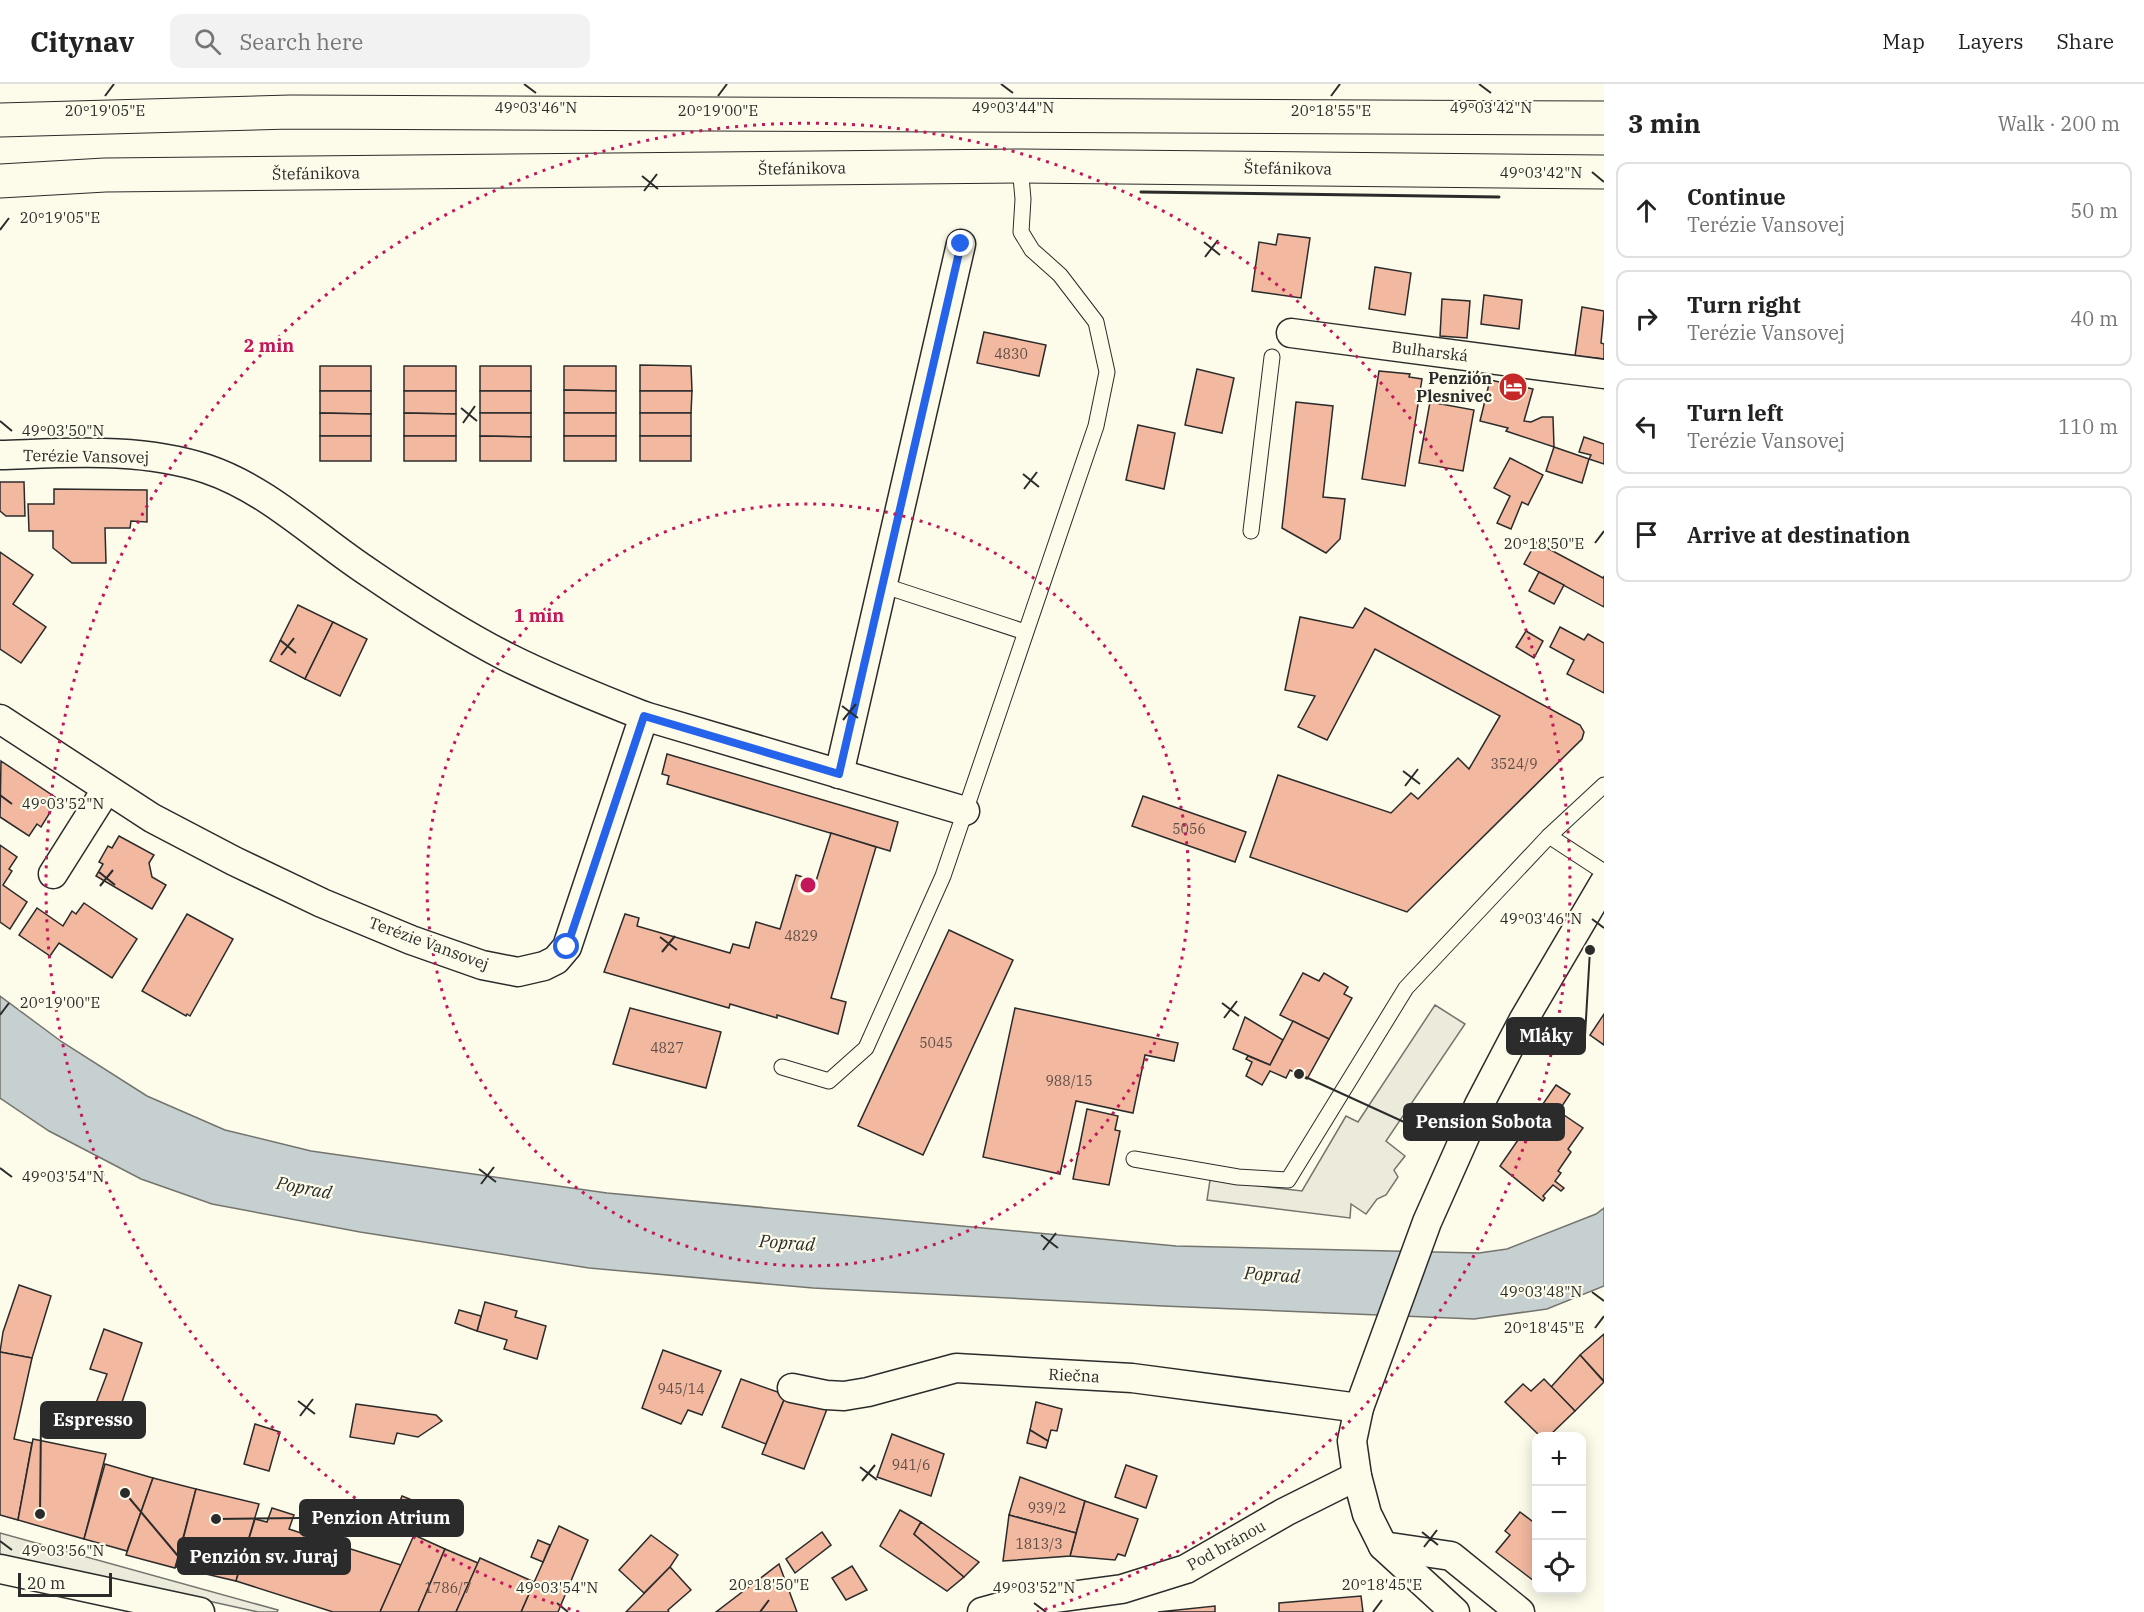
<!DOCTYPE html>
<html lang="en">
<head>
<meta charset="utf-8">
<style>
	:root { --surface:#fff; --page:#f2f2f2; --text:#222; --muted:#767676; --line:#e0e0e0 }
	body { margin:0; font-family:"IBM Plex Serif",serif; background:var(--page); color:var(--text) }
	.controls { position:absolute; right:18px; bottom:18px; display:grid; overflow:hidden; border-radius:12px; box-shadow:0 3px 15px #0003 }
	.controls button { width:54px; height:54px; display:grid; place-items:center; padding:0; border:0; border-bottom:2px solid var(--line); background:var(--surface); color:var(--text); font:30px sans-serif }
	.scale { position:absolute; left:18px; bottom:15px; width:94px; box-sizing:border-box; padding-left:6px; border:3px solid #2b2b2b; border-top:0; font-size:16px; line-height:21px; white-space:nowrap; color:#2b2b2b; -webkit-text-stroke:4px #fdfbea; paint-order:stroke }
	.stop { position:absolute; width:18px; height:18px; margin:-14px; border:4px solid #2563eb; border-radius:50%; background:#fff }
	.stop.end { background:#2563eb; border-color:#fff; box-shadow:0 2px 6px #0008 }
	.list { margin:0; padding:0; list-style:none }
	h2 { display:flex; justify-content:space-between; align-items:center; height:78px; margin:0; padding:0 24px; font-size:26px }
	h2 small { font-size:20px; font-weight:400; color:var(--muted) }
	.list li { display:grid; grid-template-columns:39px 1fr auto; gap:18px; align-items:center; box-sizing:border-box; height:96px; margin:0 12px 12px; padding:0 12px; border:2px solid var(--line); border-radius:12px }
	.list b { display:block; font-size:22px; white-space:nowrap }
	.list p { margin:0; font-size:20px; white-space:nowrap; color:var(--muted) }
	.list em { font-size:20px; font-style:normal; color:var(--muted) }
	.icon { flex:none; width:33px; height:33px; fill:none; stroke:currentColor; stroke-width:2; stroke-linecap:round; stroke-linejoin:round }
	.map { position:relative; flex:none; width:1604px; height:1528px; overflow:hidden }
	header { display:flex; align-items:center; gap:36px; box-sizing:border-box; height:84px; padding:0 30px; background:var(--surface); border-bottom:2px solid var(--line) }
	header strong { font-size:28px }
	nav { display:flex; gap:33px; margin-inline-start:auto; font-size:21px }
	.search { width:420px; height:54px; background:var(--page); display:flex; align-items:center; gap:15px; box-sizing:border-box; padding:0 21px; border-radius:12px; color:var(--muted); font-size:22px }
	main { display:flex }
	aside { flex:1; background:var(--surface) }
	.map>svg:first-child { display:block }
</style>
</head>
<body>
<header>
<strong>Citynav</strong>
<div class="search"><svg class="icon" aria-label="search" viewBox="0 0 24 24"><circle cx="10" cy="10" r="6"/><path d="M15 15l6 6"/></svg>Search here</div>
<nav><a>Map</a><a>Layers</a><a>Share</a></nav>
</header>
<main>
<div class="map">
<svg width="1604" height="1528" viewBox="0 0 1604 1528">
	<rect width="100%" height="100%" fill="#fdfbea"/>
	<g fill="#eceadb" stroke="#74746e" stroke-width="1.5">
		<polygon points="1435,921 1465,940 1386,1057 1405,1072 1394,1086 1398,1093 1386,1111 1377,1115 1366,1130 1351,1120 1350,1134 1207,1116 1210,1096 1302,1107 1346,1032 1358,1038"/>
		<polygon points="0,1449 278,1526 277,1528 258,1528 0,1471"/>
	</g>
	<polygon fill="#c7d0d0" stroke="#74746e" stroke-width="1.5" points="0,912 62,958 147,1012 225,1046 311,1067 607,1109 1176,1162 1479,1169 1507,1165 1596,1130 1604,1124 1604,1202 1547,1225 1474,1235 1163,1222 813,1204 589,1184 360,1148 212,1120 141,1095 49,1047 0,1014"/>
	<g fill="#f2b8a0" stroke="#2b2b2b" stroke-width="1.5">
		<polygon points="1278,150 1310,154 1301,214 1252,207 1259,158 1276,161"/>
		<polygon points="1375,183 1411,189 1405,231 1369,225"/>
		<polygon points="1484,211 1522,216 1519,245 1481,240"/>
		<polygon points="1442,215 1470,217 1467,254 1440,252"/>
		<polygon points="1582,223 1604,227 1601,259 1604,260 1604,275 1575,272"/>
		<polygon points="984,248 1046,261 1039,292 977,279"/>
		<polygon points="640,281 691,282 692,307 640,307"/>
		<rect x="320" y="282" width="51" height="25"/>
		<rect x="404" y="282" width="52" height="25"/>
		<rect x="480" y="282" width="51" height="25"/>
		<polygon points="564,282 616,282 616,307 564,306"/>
		<polygon points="1197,285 1234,294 1222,349 1185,341"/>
		<polygon points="1379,287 1410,290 1409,293 1422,295 1405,402 1362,395"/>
		<polygon points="1490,296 1533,305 1524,337 1531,338 1542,333 1553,333 1554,363 1506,347 1508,344 1480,337"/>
		<polygon points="564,306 616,307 616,329 564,329"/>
		<polygon points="320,307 371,307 371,330 320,329"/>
		<polygon points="404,307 456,307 456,330 404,329"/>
		<rect x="480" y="307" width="51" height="22"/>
		<polygon points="640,307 692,307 691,329 640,329"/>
		<polygon points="1296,318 1333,322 1323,413 1345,415 1340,455 1326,469 1282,444"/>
		<polygon points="1430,318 1474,326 1463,387 1419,379"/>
		<polygon points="320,329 371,330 371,352 320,352"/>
		<polygon points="404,329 456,330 456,352 404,352"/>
		<polygon points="480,329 531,329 531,353 480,352"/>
		<rect x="564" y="329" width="52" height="23"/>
		<rect x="640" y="329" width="51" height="23"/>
		<polygon points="1138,341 1175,349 1164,405 1126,396"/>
		<rect x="320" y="352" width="51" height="25"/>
		<rect x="404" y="352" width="52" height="25"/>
		<polygon points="480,352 531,353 531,377 480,377"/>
		<rect x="564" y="352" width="52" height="25"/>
		<rect x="640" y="352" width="51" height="25"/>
		<polygon points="1584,353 1604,360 1604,380 1589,375 1591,371 1579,368"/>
		<polygon points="1554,363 1589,375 1582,399 1546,387"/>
		<polygon points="1510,374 1543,391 1528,421 1522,418 1511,445 1497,439 1510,412 1494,404"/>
		<polygon points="0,398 24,398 25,432 6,432 0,427"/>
		<polygon points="54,405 147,406 147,438 131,437 130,444 105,444 106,479 72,479 53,464 53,447 29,447 28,420 54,420"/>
		<polygon points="1536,458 1603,494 1604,492 1604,523 1524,480"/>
		<polygon points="0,468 33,491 13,520 46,543 21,579 0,565"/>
		<polygon points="1539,488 1564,501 1554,520 1529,507"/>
		<polygon points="298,521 333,538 305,595 270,577"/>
		<polygon points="1365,524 1580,641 1584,648 1582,655 1407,828 1250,773 1278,691 1391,729 1411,709 1418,715 1458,674 1469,685 1500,632 1375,565 1327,656 1298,643 1315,612 1285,606 1300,533 1353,544"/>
		<polygon points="333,538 367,555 340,612 305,595"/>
		<polygon points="1560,543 1584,556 1588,550 1604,559 1604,609 1567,590 1574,576 1550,563"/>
		<polygon points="1526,547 1543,557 1534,574 1516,563"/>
		<polygon points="667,670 898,738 890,767 667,700 669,692 662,690"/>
		<polygon points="1,677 55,713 48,725 51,727 41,743 37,740 29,752 0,733"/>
		<polygon points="1143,712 1246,748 1235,778 1132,742"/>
		<polygon points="831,749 876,763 831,914 846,918 838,950 777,931 777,934 730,920 729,924 604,888 625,830 639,834 637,842 730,869 733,860 749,864 756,838 780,845 796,791 816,797"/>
		<polygon points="119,752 154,771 149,779 152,793 166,801 152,825 96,792 103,780 99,778 108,762 112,764"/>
		<polygon points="0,761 17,773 9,785 12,787 3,801 27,818 10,845 0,838"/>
		<polygon points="84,819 137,855 112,894 59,859 50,872 19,851 37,824 63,842 72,827 76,830"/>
		<polygon points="187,830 233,855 190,932 187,930 186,932 142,907"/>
		<polygon points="949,846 1013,876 923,1071 858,1042"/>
		<polygon points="1303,889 1319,897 1324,889 1348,903 1344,910 1352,914 1329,955 1280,931"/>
		<polygon points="630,924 721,948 706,1004 613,980"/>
		<polygon points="1015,924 1178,959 1174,977 1145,971 1133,1029 1076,1017 1060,1090 983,1073"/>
		<polygon points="1604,930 1604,961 1590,951"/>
		<polygon points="1245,933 1283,956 1270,981 1233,965"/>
		<polygon points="1293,937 1329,955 1307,995 1290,986 1286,994 1270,987 1262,1001 1246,992 1252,978 1246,975 1248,972 1270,981"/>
		<polygon points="1556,1001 1570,1010 1560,1025 1563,1027 1561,1029 1583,1044 1568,1065 1571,1068 1558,1087 1561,1089 1555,1097 1564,1104 1561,1107 1553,1101 1543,1112 1545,1114 1543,1117 1500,1082"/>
		<polygon points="1087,1025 1118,1032 1115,1046 1120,1047 1109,1101 1073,1095"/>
		<polygon points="19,1201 51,1212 32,1274 0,1268 3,1248"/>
		<polygon points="485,1218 517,1227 515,1233 546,1242 537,1275 504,1265 507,1256 477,1247"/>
		<polygon points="459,1226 481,1232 477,1247 455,1239"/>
		<polygon points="104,1245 142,1259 116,1336 93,1327 107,1290 90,1285"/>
		<polygon points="1604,1250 1604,1297 1580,1271"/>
		<polygon points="663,1266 721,1287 702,1331 688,1326 681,1340 642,1324"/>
		<polygon points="0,1268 32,1274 14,1355 32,1359 18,1436 0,1431"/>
		<polygon points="1580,1271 1604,1298 1575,1327 1551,1303"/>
		<polygon points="741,1295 786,1311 766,1360 722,1343"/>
		<polygon points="1544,1295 1575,1327 1549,1352 1540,1352 1505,1318 1523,1300 1531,1307"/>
		<polygon points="786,1311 827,1325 804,1385 762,1370"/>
		<polygon points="1036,1318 1062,1325 1057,1347 1051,1346 1048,1357 1030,1346"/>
		<polygon points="356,1320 436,1331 442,1337 418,1353 397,1349 394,1360 350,1353"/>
		<polygon points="255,1340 280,1348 269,1387 244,1380"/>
		<polygon points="1030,1346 1048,1357 1046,1364 1027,1359"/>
		<polygon points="892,1350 944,1370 931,1412 877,1393"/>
		<polygon points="33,1355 106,1370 84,1455 18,1436"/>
		<polygon points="105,1380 153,1394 127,1467 84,1455"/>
		<polygon points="1126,1381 1157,1392 1146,1424 1115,1413"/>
		<polygon points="1020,1393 1085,1417 1076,1449 1009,1431"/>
		<polygon points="153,1394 196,1405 175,1484 126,1471"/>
		<polygon points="196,1405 259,1420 236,1497 176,1483"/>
		<polygon points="402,1412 424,1421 414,1448 391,1439"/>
		<polygon points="1085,1417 1138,1435 1125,1472 1118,1470 1115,1476 1070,1472"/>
		<polygon points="272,1424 294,1431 289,1445 316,1454 317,1447 337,1453 335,1460 401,1481 380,1528 333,1528 236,1497 255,1435 267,1438"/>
		<polygon points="900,1426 921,1438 914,1450 964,1493 947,1507 880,1462"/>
		<polygon points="1520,1428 1536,1440 1536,1494 1534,1497 1496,1468 1510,1451 1505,1447"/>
		<polygon points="1009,1431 1076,1449 1070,1472 1003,1477"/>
		<polygon points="921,1438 979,1478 964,1493 914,1450"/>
		<polygon points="559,1442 588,1456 558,1528 521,1528"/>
		<polygon points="822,1448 831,1461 795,1489 786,1475"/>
		<polygon points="414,1451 445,1465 418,1528 380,1528"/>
		<polygon points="651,1451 678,1471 670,1483 644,1509 619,1486"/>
		<polygon points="538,1456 550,1461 543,1478 531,1473"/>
		<polygon points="445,1465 478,1479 456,1528 418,1528"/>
		<polygon points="480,1474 534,1498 521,1528 456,1528"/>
		<polygon points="779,1480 797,1528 716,1528"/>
		<polygon points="852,1482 867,1506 846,1516 832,1494"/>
		<polygon points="670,1483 691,1506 668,1526 669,1528 626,1528"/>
		<polygon points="1361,1512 1363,1528 1279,1528 1279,1519"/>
		<polygon points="1215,1522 1215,1528 1158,1528"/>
	</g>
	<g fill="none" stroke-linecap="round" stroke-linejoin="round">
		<g stroke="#2b2b2b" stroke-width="17">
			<g id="service">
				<polyline points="1251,447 1272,273"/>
				<polyline points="882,501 1025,548"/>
				<polyline points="1549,752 1604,788"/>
				<polyline points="782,983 829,997 866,964 943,792 1096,342 1107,288 1096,238 1060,191 1032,166 1021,148 1023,115 1020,82"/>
				<polyline points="1134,1075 1238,1093 1288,1096 1406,904 1549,752 1604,701"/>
			</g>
		</g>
		<g stroke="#2b2b2b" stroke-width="31">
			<g id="minor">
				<polyline points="1291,249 1604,290"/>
				<path d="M0,371C69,369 141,363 207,385C269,406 317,455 371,490C415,520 460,549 507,573C551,595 598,614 644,632L567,863L556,876L544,882L518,888L482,881L411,856L322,819L234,777L152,734L0,635"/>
				<polyline points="644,632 965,727"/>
				<polyline points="839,690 961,160"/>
				<polyline points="53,790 106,706"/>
				<polyline points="792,1304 826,1311 844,1312 868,1308 956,1284 1132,1294 1359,1324"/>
				<polyline points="1383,1462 1451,1472 1520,1528"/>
				<polyline points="0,1485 200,1528"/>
				<polyline points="982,1528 1011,1520 1122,1505 1186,1485 1285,1428 1357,1392"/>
				<polyline points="1455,1528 1383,1462 1367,1430 1357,1392 1352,1357 1359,1324 1427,1138 1479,1021 1524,935 1604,799"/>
			</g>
		</g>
		<g stroke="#2b2b2b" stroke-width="35">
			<g id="primary">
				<polyline points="0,36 291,28 1604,34"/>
				<polyline points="0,97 105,91 1020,82 1604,88"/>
			</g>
		</g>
		<use href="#service" stroke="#fdfbea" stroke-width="15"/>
		<use href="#minor" stroke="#fdfbea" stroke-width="28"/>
		<use href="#primary" stroke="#fdfbea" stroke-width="33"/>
		<polyline stroke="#2b2b2b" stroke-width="3" points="1141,108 1499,113"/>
	</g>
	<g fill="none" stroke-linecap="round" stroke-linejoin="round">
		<polyline stroke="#2563eb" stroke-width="8" points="567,863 644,632 839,690 961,160"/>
	</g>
	<path fill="none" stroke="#2b2b2b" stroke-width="2" d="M524,0L536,9M1001,0L1013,9M1479,0L1491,9M105,12L114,0M718,12L727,0M1331,12L1340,0M1592,88L1604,98M642,92L658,105M644,107L657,90M0,146L9,134M1204,158L1220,171M1205,173L1218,156M461,324L477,337M0,337L12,347M463,339L475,322M1023,390L1039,403M1024,405L1037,388M1595,459L1604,447M280,556L296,569M281,571L294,554M842,622L858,634M843,636L856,620M1403,687L1420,700M1405,702L1418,685M0,711L12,720M99,788L115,801M100,802L113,786M1592,835L1604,844M660,853L677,866M662,868L675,852M1222,919L1239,932M0,931L9,919M1224,934L1237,917M0,1084L12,1093M479,1085L496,1098M481,1100L494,1083M1041,1151L1058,1164M1043,1166L1056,1149M1592,1208L1604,1217M1595,1244L1604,1232M298,1317L315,1330M300,1332L313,1315M860,1383L877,1396M862,1397L875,1381M1422,1448L1438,1461M0,1457L12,1466M1424,1463L1437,1446M557,1519L568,1528M1034,1519L1046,1528M760,1528L769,1516M1373,1528L1382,1516"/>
	<g fill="none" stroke="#c2185b" stroke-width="3" stroke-dasharray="3 6">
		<circle cx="808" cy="801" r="381"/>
		<path d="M579 1528A762 762 0 1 1 1037 1528"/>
	</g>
	<defs>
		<g id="hotel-disc" transform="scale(1.5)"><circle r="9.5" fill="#c62828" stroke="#fdfbea"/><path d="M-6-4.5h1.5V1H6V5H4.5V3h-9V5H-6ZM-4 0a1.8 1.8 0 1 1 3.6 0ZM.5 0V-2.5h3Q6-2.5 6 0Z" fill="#fff"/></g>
	</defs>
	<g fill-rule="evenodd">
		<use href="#hotel-disc" x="1513" y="303"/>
	</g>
	<g text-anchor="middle" stroke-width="4.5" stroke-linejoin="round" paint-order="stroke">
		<g font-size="14" fill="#5d4e48">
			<text x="1011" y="275">4830</text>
			<text x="1514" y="685">3524/9</text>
			<text x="1189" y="750">5056</text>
			<text x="801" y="857">4829</text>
			<text x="936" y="964">5045</text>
			<text x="667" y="969">4827</text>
			<text x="1069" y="1002">988/15</text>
			<text x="681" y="1310">945/14</text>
			<text x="911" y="1386">941/6</text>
			<text x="1047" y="1429">939/2</text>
			<text x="1039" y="1465">1813/3</text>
			<text x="448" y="1509">1786/7</text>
		</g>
		<g font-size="16" fill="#2b2b2b" stroke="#fdfbea">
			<text transform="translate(802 84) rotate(-1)" y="6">Štefánikova</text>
			<text transform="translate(1288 84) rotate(1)" y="6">Štefánikova</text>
			<text transform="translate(316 89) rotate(-1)" y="6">Štefánikova</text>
			<text transform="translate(1430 267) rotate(7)" y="6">Bulharská</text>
			<text transform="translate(86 372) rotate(1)" y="6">Terézie Vansovej</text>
			<text transform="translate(429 859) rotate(20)" y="6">Terézie Vansovej</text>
			<text transform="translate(1074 1291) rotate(3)" y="6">Riečna</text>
			<text transform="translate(1226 1461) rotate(-29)" y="6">Pod bránou</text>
		</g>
		<g font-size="16" font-weight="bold" fill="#2b2b2b" stroke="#fdfbea" text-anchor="end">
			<text x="1492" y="300">Penzión<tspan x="1492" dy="18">Plesnivec</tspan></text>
		</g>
		<g font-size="18" font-style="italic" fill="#2b2b2b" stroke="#fdfbea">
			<text transform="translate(304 1104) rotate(11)" y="6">Poprad</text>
			<text transform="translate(787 1159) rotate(4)" y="6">Poprad</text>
			<text transform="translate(1272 1191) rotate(4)" y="6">Poprad</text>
		</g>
	</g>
	<g font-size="15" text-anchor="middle" fill="#2b2b2b" stroke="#fdfbea" stroke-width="4.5" stroke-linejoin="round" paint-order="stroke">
		<text x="1491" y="29">49°03'42"N</text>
		<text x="536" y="29">49°03'46"N</text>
		<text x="1013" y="29">49°03'44"N</text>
		<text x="105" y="32">20°19'05"E</text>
		<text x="718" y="32">20°19'00"E</text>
		<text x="1331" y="32">20°18'55"E</text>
		<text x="1541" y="94">49°03'42"N</text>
		<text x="60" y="139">20°19'05"E</text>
		<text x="63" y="352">49°03'50"N</text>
		<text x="1544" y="465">20°18'50"E</text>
		<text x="63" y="725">49°03'52"N</text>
		<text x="1541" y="840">49°03'46"N</text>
		<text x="60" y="924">20°19'00"E</text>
		<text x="63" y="1098">49°03'54"N</text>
		<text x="1541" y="1213">49°03'48"N</text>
		<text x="1544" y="1249">20°18'45"E</text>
		<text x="63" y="1472">49°03'56"N</text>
		<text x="769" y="1506">20°18'50"E</text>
		<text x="1382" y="1506">20°18'45"E</text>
		<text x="557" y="1509">49°03'54"N</text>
		<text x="1034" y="1509">49°03'52"N</text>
	</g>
	<circle cx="808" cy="801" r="9" fill="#c2185b" stroke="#fdfbea" stroke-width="3"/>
	<g font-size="18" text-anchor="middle" font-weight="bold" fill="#c2185b" stroke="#fdfbea" stroke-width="4.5" stroke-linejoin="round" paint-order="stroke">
		<text x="269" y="268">2 min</text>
		<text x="539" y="538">1 min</text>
	</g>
	<path fill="none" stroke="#2b2b2b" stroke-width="2" d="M1590 866L1585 952M1299 990L1404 1038M40 1430L41 1336M216 1435L300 1434M125 1409L178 1472"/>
	<g fill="#2b2b2b" stroke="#fdfbea" stroke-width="2">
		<circle cx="1590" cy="866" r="6"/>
		<circle cx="1299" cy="990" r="6"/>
		<circle cx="40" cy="1430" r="6"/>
		<circle cx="216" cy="1435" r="6"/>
		<circle cx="125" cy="1409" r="6"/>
	</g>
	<g fill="#2b2b2b" stroke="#2b2b2b" stroke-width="2">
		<rect x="1507" y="934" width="78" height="36" rx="6"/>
		<rect x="1404" y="1020" width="160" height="36" rx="6"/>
		<rect x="41" y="1318" width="104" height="36" rx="6"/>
		<rect x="300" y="1416" width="163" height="36" rx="6"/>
		<rect x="178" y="1454" width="172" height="36" rx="6"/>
	</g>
	<g font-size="18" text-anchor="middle" font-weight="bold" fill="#fff">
		<text x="1546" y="958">Mláky</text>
		<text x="1484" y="1044">Pension Sobota</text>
		<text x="93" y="1342">Espresso</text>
		<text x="381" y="1440">Penzion Atrium</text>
		<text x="264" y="1479">Penzión sv. Juraj</text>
	</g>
</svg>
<div class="controls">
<button>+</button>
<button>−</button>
<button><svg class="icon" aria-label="locate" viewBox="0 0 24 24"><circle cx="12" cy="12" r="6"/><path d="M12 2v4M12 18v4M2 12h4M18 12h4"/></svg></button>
</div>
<div class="scale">20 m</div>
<div class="stop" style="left:567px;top:863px"></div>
<div class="stop end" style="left:961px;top:160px"></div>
</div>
<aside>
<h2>3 min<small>Walk · 200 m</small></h2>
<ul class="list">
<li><svg class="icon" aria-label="ahead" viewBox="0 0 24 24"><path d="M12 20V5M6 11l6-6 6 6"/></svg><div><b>Continue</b><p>Terézie Vansovej</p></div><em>50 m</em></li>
<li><svg class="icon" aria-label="right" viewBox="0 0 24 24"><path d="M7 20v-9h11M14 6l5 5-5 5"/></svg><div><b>Turn right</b><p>Terézie Vansovej</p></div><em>40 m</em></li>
<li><svg class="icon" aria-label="left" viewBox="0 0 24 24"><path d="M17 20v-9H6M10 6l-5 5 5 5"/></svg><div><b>Turn left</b><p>Terézie Vansovej</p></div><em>110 m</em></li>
<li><svg class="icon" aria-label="arrive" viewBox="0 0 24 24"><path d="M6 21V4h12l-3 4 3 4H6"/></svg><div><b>Arrive at destination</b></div></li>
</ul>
</aside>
</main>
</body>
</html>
